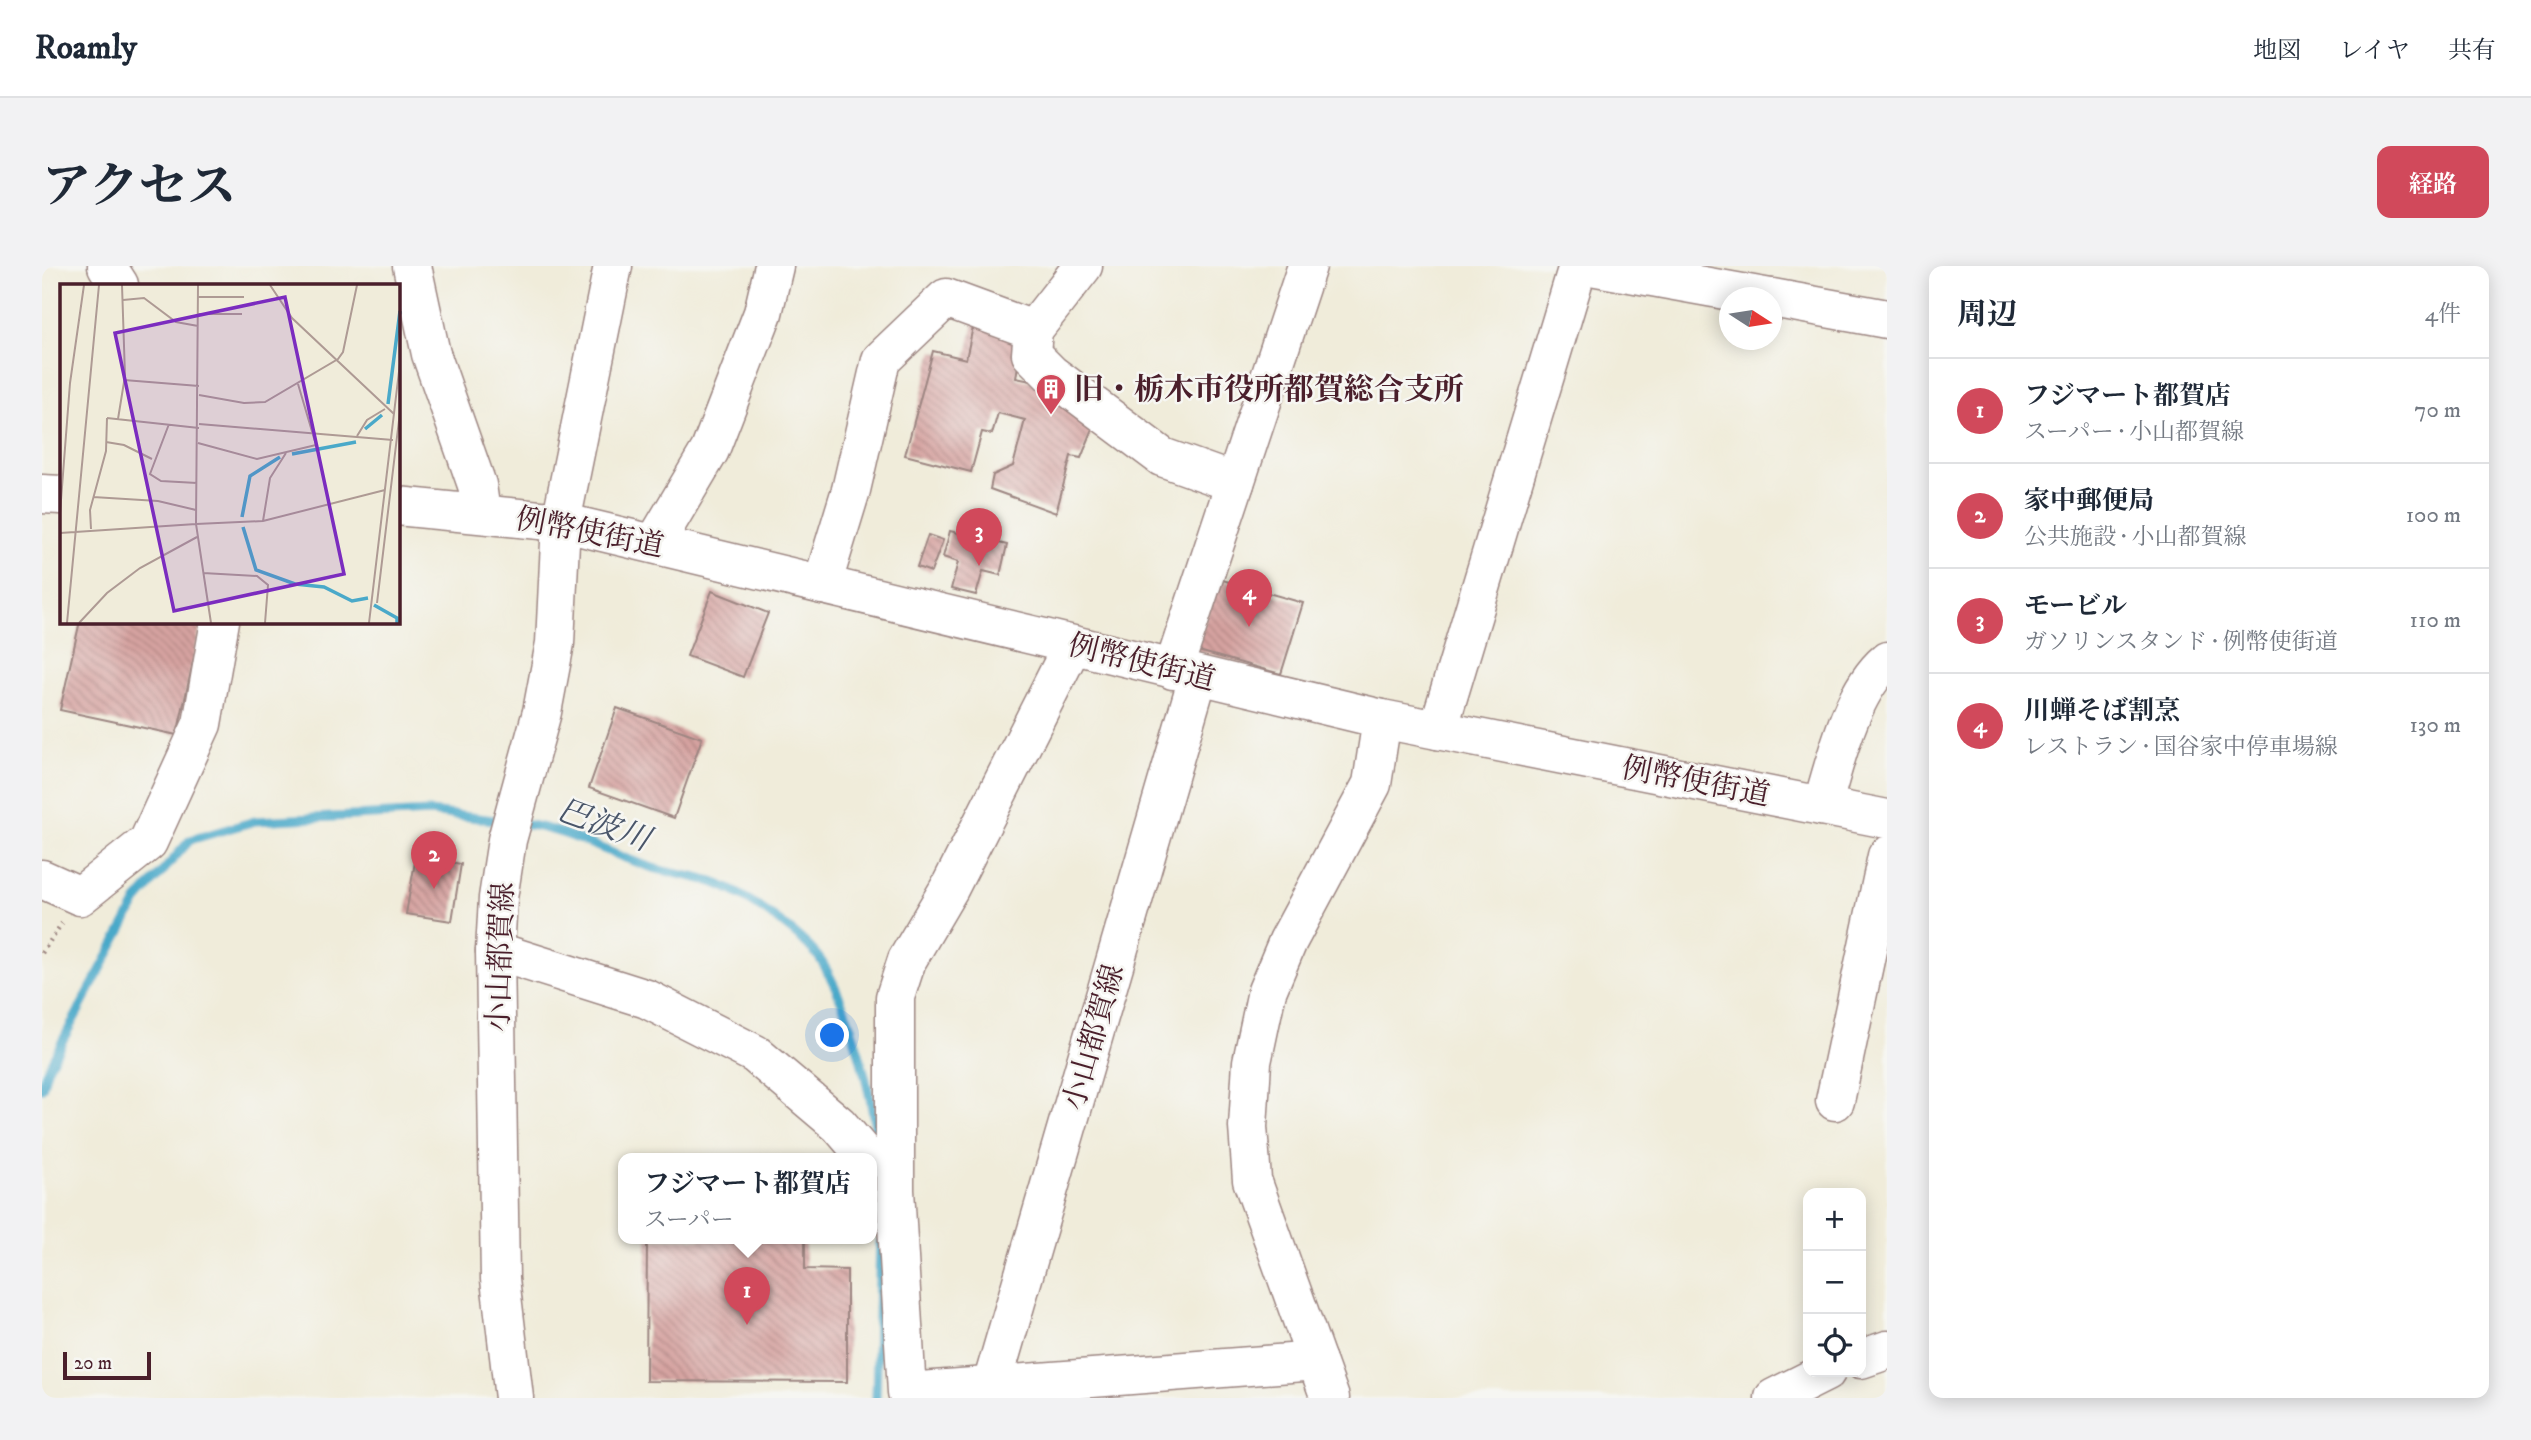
<!DOCTYPE html>
<html lang="ja">
<head>
<meta charset="utf-8">
<style>
	:root { --surface:#fff; --page:#f2f2f3; --text:#1f2937; --muted:#747a83; --line:#e0e1e3; --accent:#d1495b }
	body { margin:0; font-family:"IM FELL DW Pica","Noto Serif JP",serif; background:var(--page); color:var(--text) }
	.controls { position:absolute; right:21px; bottom:21px; display:grid; overflow:hidden; border-radius:14px; box-shadow:0 4px 18px #0003 }
	.controls button { width:63px; height:63px; display:grid; place-items:center; padding:0; border:0; border-bottom:2px solid var(--line); background:var(--surface); color:var(--text); font:35px sans-serif }
	.compass { position:absolute; left:1677px; top:21px; width:63px; height:63px; border-radius:50%; background:var(--surface); box-shadow:0 4px 18px #0003; rotate:102deg }
	.scale { position:absolute; left:21px; bottom:18px; width:88px; box-sizing:border-box; padding-left:7px; border:4px solid #4a1f2b; border-top:0; font-size:19px; line-height:24px; white-space:nowrap; color:#4a1f2b; -webkit-text-stroke:5px #f6f6f2; paint-order:stroke }
	.you { position:absolute; left:791px; top:770px; width:24px; height:24px; margin:-18px; border:5px solid #fff; border-radius:50%; background:#1a73e8; box-shadow:0 0 0 10px #1a73e833 }
	.badge { display:grid; place-items:center; width:46px; height:46px; border-radius:50%; background:var(--accent); color:#fff; font-size:23px; font-weight:700 }
	.pin { position:absolute; translate:-50% -58px; filter:drop-shadow(0 2px 4px #0008) }
	.pin::after { content:''; position:absolute; top:37px; width:24px; height:21px; background:inherit; clip-path:polygon(0 0,100% 0,50% 100%) }
	.popup { position:absolute; left:576px; top:887px; width:259px; height:91px; box-sizing:border-box; display:grid; place-content:center; border-radius:14px; background:var(--surface); filter:drop-shadow(0 2px 5px #0005); font-size:23px; white-space:nowrap; color:var(--muted) }
	.popup b { font-size:26px; color:var(--text) }
	.popup::after { content:''; position:absolute; left:50%; top:100%; margin-left:-14px; border:14px solid transparent; border-top-color:var(--surface) }
	.list { margin:0; padding:0; list-style:none }
	h2 { display:flex; justify-content:space-between; align-items:center; height:91px; margin:0; padding:0 28px; font-size:30px }
	h2 small { font-size:23px; font-weight:400; color:var(--muted) }
	.list li { display:grid; grid-template-columns:46px 1fr auto; gap:21px; align-items:center; box-sizing:border-box; height:105px; padding:0 28px; border-top:2px solid var(--line) }
	.list b { display:block; font-size:26px; white-space:nowrap }
	.list p { margin:0; font-size:23px; white-space:nowrap; color:var(--muted) }
	.list em { font-size:23px; font-style:normal; color:var(--muted) }
	.icon { flex:none; width:38px; height:38px; fill:none; stroke:currentColor; stroke-width:2; stroke-linecap:round; stroke-linejoin:round }
	.map { position:relative; flex:none; width:1845px; height:1132px; overflow:hidden; border-radius:14px }
	header { display:flex; align-items:center; gap:42px; box-sizing:border-box; height:98px; padding:0 35px; background:var(--surface); border-bottom:2px solid var(--line) }
	header strong { font-size:33px }
	nav { display:flex; gap:38px; margin-inline-start:auto; font-size:24px }
	.intro { display:flex; align-items:center; justify-content:space-between; box-sizing:border-box; height:168px; padding:0 42px }
	h1 { margin:0; font-size:49px }
	.button { padding:18px 32px; border-radius:14px; background:var(--accent); color:#fff; font-size:24px; font-weight:700 }
	main { display:flex; gap:42px; padding:0 42px }
	aside { flex:1; background:var(--surface); border-radius:14px; box-shadow:0 4px 18px #0003 }
	.map>svg:first-child { display:block }
</style>
</head>
<body>
<header>
<strong>Roamly</strong>
<nav><a>地図</a><a>レイヤ</a><a>共有</a></nav>
</header>
<div class="intro"><h1>アクセス</h1><a class="button">経路</a></div>
<main>
<div class="map">
<svg width="1845" height="1132" viewBox="0 0 1845 1132">
	<defs>
		<pattern id="building-back-hatch" width="6" height="6" patternUnits="userSpaceOnUse" patternTransform="scale(1.75)"><rect width="6" height="6" fill="#d6a3a0"/><path d="M-1 5l2 2M0 0l6 6M5-1l2 2" fill="none" stroke="#b08483"/></pattern>
	</defs>
	<rect width="100%" height="100%" fill="#f6f6f2"/>
	<filter id="ink" filterUnits="userSpaceOnUse"><feTurbulence type="fractalNoise" baseFrequency=".0143" numOctaves="2"/><feDisplacementMap in="SourceGraphic" scale="14" xChannelSelector="R" yChannelSelector="G"/><feConvolveMatrix kernelMatrix="1 2 1 2 8 2 1 2 1" color-interpolation-filters="sRGB"/></filter>
	<filter id="wash" filterUnits="userSpaceOnUse"><feTurbulence type="fractalNoise" baseFrequency=".00686" numOctaves="4" result="noise"/><feDisplacementMap in="SourceGraphic" scale="28" xChannelSelector="R" yChannelSelector="G"/><feGaussianBlur stdDeviation="1.57" result="paint"/><feColorMatrix in="noise" values="0 0 0 0 0 0 0 0 0 0 0 0 0 0 0 0 0 1.4 0 .05"/><feComposite in="paint" operator="in"/></filter>
	<g filter="url(#wash)">
		<rect width="100%" height="100%" fill="#f0ecda"/>
		<g fill="none" stroke-linecap="round" stroke-linejoin="round">
			<g stroke="#4aa9c9" stroke-width="9">
				<path d="M480,558C529,564 565,588 611,602C633,609 657,610 678,619C704,629 765,672 780,696C808,742 830,825 835,878"/>
				<polyline points="0,822 5,804 95,635 148,574 213,555 388,546 460,555"/>
				<polyline points="834,1132 838,976"/>
			</g>
		</g>
		<g id="blocks">
			<g fill="url(#building-back-hatch)">
				<polygon points="932,56 980,72 974,112 1013,120 1055,153 1039,192 1029,190 1014,247 948,223 951,209 971,200 983,154 956,147 950,168 940,166 929,206 863,189 891,85 924,93"/>
				<polygon points="908,265 965,279 958,309 941,305 934,329 909,323 916,296 901,291"/>
				<polygon points="886,269 901,274 889,306 875,301"/>
				<polygon points="1177,313 1261,337 1239,408 1153,384"/>
				<polygon points="670,325 726,347 701,411 645,390"/>
				<polygon points="38,355 160,355 135,469 18,444"/>
				<polygon points="575,442 660,472 632,552 547,522"/>
				<polygon points="374,590 419,598 410,655 364,648"/>
				<polygon points="605,973 763,973 763,1003 805,1004 805,1116 604,1115"/>
			</g>
		</g>
	</g>
	<g filter="url(#ink)">
		<use href="#blocks" fill-opacity="0" stroke="#9d8682" stroke-width="2"/>
		<g fill="none" stroke-linecap="round" stroke-linejoin="round">
			<g stroke="#9d8682" stroke-width="41">
				<g id="minor">
					<polyline points="65,0 77,19"/>
					<polyline points="370,0 389,88 435,219 439,247"/>
					<polyline points="1549,0 1728,32"/>
					<polyline points="1730,32 1845,53"/>
					<polyline points="991,64 1041,0"/>
					<polyline points="519,256 571,0"/>
					<polyline points="613,277 668,184 721,47 732,0"/>
					<polyline points="780,319 809,224 839,94 904,32 991,64 989,88 1009,108 1120,191 1193,217"/>
					<polyline points="1030,380 908,621 865,694 853,731 853,924 865,1126 1275,1095"/>
					<polyline points="1396,464 1536,0"/>
					<path d="M1780,540C1793,496 1809,425 1845,395"/>
					<polyline points="0,613 38,630 106,576 160,458 178,355"/>
					<polyline points="453,685 605,733 713,788 797,859 826,893"/>
					<polyline points="1793,835 1845,590"/>
					<polyline points="1819,1093 1845,1084"/>
					<polyline points="1288,1132 1210,914 1206,861 1210,796 1225,725 1246,675 1330,518 1340,453"/>
					<polyline points="1732,1132 1784,1106"/>
				</g>
			</g>
			<g stroke="#9d8682" stroke-width="41">
				<g id="major">
					<polyline points="0,228 19,229"/>
					<polyline points="355,240 519,256 1340,453 1845,553"/>
					<polyline points="1131,404 1265,0"/>
					<polyline points="472,1132 458,1013 453,685 456,632 465,574 500,446 513,377 519,256"/>
					<polyline points="946,1132 1156,411"/>
				</g>
			</g>
			<polyline stroke="#9d8682" stroke-width="4.5" stroke-dasharray="2 5" stroke-linecap="butt" points="0,687 20,657"/>
			<use href="#minor" stroke="#fff" stroke-width="38"/>
			<use href="#major" stroke="#fff" stroke-width="38"/>
		</g>
	</g>
	<defs>
		<g id="building-pin" transform="scale(1.575)"><path d="M0 17L-7.5 6A9.5 9.5 0 1 1 7.5 6Z" fill="#d1495b" stroke="#f6f6f2"/><path d="M-4-6H4V6H1V3H-1V6H-4ZM-2.5-4.3h1.7v1.8h-1.7ZM.8-4.3h1.7v1.8H.8ZM-2.5-1h1.7V.8h-1.7ZM.8-1h1.7V.8H.8Z" fill="#fff"/></g>
	</defs>
	<g fill-rule="evenodd">
		<use href="#building-pin" x="1009" y="123"/>
	</g>
	<g text-anchor="middle" stroke-width="5" stroke-linejoin="round" paint-order="stroke">
		<g font-size="30" font-weight="bold" fill="#4a1f2b" stroke="#f6f6f2" text-anchor="start">
			<text x="1032" y="133">旧・栃木市役所都賀総合支所</text>
		</g>
		<g font-size="30" fill="#4a1f2b" stroke="#f6f6f2">
			<text transform="translate(548 266) rotate(11)" y="10">例幣使街道</text>
			<text transform="translate(1100 396) rotate(14)" y="10">例幣使街道</text>
			<text transform="translate(1654 515) rotate(11)" y="10">例幣使街道</text>
			<text transform="translate(458 691) rotate(-88)" y="10">小山都賀線</text>
			<text transform="translate(1051 771) rotate(-74)" y="10">小山都賀線</text>
		</g>
		<g font-size="32" font-style="italic" fill="#4a566a" stroke="#f6f6f2">
			<text transform="translate(562 558) rotate(20)" y="11">巴波川</text>
		</g>
	</g>
	<g transform="translate(18 18)">
		<rect width="340" height="340" fill="#f0ecda"/>
		<path fill="none" stroke="#4aa9c9" stroke-width="3.5" d="M328,120L340,27M305,145L322,131M232,170L296,158M182,233L190,192L220,173M183,243L196,286L235,300L264,303L292,317L308,314M314,321L337,334V339"/>
		<path fill="none" stroke="#ae9a94" stroke-width="2" d="M138,1L136,240L151,339M210,1L232,34L334,130M138,13H184M63,16L84,14L116,38L138,42M138,30H182M64,96L139,102M139,111L184,119L205,118L278,75L283,68L297,1M47,134L139,144M58,135L65,92L62,1M109,140L90,190L101,197L137,199M139,140L333,156M297,152L307,136L325,125M46,158L64,161L92,175M138,159L197,175L256,161L238,100M33,213L98,217L136,226M0,229L10,99L24,1M203,237L210,194L226,169M136,240L203,237L325,206M31,245L30,226L46,167L47,134M0,249L136,240M143,289L197,292L208,301L205,339M317,319L340,128M7,339L39,1M19,339L47,309L80,284L137,253M309,339L340,79"/>
		<path fill="#7b2cbf" fill-opacity="0.15" stroke="#7b2cbf" stroke-width="3.5" d="M225,13L284,290L114,327L55,49Z"/>
		<rect width="340" height="340" fill="none" stroke="#4a1f2b" stroke-width="3.5"/>
	</g>
</svg>
<div class="controls">
<button>+</button>
<button>−</button>
<button><svg class="icon" aria-label="locate" viewBox="0 0 24 24"><circle cx="12" cy="12" r="6"/><path d="M12 2v4M12 18v4M2 12h4M18 12h4"/></svg></button>
</div>
<svg class="compass" viewBox="-18 -18 36 36"><path d="M0-13l5 13h-10z" fill="#e53935"/><path d="M0 13l5-13h-10z" fill="#747a83"/></svg>
<div class="scale">20 m</div>
<div class="you"></div>
<div class="pin badge" style="left:705px;top:1059px">1</div>
<div class="popup"><b>フジマート都賀店</b>スーパー</div>
<div class="pin badge" style="left:392px;top:623px">2</div>
<div class="pin badge" style="left:937px;top:300px">3</div>
<div class="pin badge" style="left:1207px;top:361px">4</div>
</div>
<aside>
<h2>周辺<small>4件</small></h2>
<ul class="list">
<li><span class="badge">1</span><div><b>フジマート都賀店</b><p>スーパー · 小山都賀線</p></div><em>70 m</em></li>
<li><span class="badge">2</span><div><b>家中郵便局</b><p>公共施設 · 小山都賀線</p></div><em>100 m</em></li>
<li><span class="badge">3</span><div><b>モービル</b><p>ガソリンスタンド · 例幣使街道</p></div><em>110 m</em></li>
<li><span class="badge">4</span><div><b>川蝉そば割烹</b><p>レストラン · 国谷家中停車場線</p></div><em>130 m</em></li>
</ul>
</aside>
</main>
</body>
</html>
